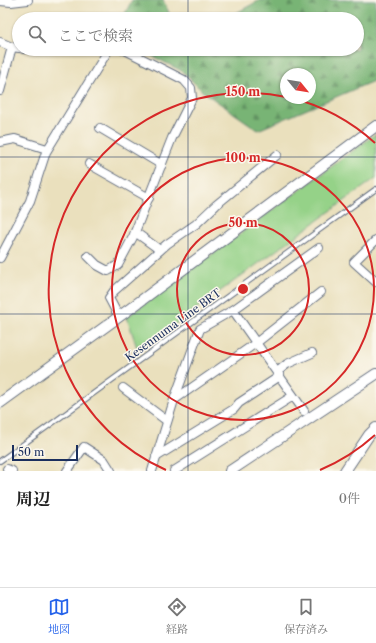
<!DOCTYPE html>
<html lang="ja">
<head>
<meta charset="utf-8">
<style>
	:root { --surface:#fff; --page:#f6f6f6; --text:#222; --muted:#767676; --line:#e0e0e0; --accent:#2563eb }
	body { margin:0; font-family:"Libre Caslon Text","Noto Serif JP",serif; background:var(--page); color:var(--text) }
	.compass { position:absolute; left:280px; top:68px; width:36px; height:36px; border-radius:50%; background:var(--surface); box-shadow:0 1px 3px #0004; rotate:120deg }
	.scale { position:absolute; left:12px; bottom:10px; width:66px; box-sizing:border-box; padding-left:4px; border:2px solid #1b2f5e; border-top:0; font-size:11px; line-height:14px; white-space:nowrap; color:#1b2f5e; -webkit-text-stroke:3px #fbf7ec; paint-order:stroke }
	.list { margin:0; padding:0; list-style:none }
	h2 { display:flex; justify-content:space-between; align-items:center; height:52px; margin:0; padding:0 16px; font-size:17px }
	h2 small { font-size:13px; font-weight:400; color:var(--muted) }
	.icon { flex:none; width:22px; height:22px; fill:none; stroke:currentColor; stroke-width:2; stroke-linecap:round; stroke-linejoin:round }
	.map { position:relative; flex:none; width:376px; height:471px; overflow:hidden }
	.search { position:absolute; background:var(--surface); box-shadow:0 1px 3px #0004; left:12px; right:12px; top:12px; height:44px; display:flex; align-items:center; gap:10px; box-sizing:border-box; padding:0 14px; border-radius:22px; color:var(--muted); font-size:15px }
	.sheet { height:116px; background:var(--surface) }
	nav { display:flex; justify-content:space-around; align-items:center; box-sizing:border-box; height:56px; border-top:1px solid var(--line); background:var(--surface); font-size:11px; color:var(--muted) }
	nav a { display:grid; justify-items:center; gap:2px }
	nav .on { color:var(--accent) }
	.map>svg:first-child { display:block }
</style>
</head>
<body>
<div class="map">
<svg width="376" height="471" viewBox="0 0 376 471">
	<defs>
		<pattern id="forest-firs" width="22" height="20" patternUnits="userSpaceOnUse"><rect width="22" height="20" fill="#78b474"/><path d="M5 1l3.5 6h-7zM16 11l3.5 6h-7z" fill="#629362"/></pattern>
	</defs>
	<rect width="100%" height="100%" fill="#fbf7ec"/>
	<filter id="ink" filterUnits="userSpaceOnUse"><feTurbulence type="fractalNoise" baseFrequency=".025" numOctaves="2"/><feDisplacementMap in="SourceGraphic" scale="8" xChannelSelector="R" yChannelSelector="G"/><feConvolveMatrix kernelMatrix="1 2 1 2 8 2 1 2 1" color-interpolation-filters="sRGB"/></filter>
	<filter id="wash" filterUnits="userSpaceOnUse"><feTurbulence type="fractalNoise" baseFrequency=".012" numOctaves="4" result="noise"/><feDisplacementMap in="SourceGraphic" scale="16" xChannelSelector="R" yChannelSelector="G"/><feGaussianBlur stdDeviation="0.9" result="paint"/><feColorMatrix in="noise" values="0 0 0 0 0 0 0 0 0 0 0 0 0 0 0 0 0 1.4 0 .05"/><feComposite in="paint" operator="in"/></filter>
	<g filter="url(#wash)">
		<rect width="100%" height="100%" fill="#eae0bd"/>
		<polygon fill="#95d288" stroke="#588073" points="376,134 376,178 138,351 127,317"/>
		<g fill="url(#forest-firs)" stroke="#4a7269" fill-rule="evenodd">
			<polygon points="132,0 163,0 172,19 122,19"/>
			<path d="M260,0H376V80L258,130L202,91L182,71L138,49H357V19H225ZM286,74H310V98H286Z"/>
		</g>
	</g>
	<g filter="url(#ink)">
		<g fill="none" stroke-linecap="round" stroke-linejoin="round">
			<g stroke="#636d7f" stroke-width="6">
				<polyline id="service" points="0,461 376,189"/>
			</g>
			<g stroke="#636d7f" stroke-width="10">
				<g id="minor">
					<polyline points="0,1 11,2 28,0"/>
					<polyline points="0,42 12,47 19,48"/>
					<polyline points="23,49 39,49"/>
					<polyline points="0,91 12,47"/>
					<polyline points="100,128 162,165"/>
					<polyline points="0,142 15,139 47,149"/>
					<polyline points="89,164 149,198"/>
					<polyline points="135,232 160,250"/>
					<polyline points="376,240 354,262 376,282"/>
					<polyline points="88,256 97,265 108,271 118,265 133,237 172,138 192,98 191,88 184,80 123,49"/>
					<polyline points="0,258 30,201 46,152 109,49"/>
					<polyline points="233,310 304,411"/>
					<polyline points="119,317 109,298 114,291 167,244 196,224 216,205 277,155"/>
					<polyline points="277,372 287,364 312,353"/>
					<polyline points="123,388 167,421"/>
					<polyline points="174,400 256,343 321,292"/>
					<polyline points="156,457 234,409 239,403 280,376"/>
					<polyline points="7,469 12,471"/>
					<polyline points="67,471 84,447 104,460 111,471"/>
					<polyline points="152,471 174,400 200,329 233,310 319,248"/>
					<polyline points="174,471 293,396"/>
				</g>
			</g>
			<g stroke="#636d7f" stroke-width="12">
				<g id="tertiary">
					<polyline points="0,403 131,308 376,126"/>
					<polyline points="230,471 376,374"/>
					<polyline points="345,471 369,435 376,428"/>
				</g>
			</g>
			<use href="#service" stroke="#fff" stroke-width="4"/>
			<use href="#minor" stroke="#fff" stroke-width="8"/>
			<use href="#tertiary" stroke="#fff" stroke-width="10"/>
		</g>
	</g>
	<path fill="none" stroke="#1b2f5e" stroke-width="1" stroke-opacity="0.55" d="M188,0V19M188,49V471M0,157H376M0,314H376"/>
	<g fill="none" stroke="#d62828" stroke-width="2">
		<circle cx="243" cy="289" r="66"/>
		<circle cx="243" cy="289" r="131"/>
		<path d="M375 435A197 197 0 0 1 320 470M166 470A197 197 0 0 1 286 97M292 98A197 197 0 0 1 375 143"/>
	</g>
	<g text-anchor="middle" stroke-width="3" stroke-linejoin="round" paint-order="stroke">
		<g font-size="11" fill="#1b2f5e" stroke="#fbf7ec">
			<text transform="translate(173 325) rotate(-36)" y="4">Kesennuma Line BRT</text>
		</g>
	</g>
	<circle cx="243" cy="289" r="6" fill="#d62828" stroke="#fbf7ec" stroke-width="2"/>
	<g font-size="12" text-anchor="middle" font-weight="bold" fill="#d62828" stroke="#fbf7ec" stroke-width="3" stroke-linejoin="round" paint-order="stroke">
		<text x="243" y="96">150 m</text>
		<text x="243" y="162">100 m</text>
		<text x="243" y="227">50 m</text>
	</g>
</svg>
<svg class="compass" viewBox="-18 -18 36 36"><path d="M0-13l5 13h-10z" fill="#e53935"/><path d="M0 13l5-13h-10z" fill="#767676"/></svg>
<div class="scale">50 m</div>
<div class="search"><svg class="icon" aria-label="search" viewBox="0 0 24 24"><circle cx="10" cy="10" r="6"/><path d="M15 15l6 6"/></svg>ここで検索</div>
</div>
<section class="sheet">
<h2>周辺<small>0件</small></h2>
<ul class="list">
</ul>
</section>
<nav>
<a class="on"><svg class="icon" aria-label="map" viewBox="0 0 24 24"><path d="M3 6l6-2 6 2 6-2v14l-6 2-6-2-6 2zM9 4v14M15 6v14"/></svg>地図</a>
<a><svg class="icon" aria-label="directions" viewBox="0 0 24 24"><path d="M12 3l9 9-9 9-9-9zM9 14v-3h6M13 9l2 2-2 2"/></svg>経路</a>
<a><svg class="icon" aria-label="saved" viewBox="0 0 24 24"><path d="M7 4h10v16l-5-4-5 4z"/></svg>保存済み</a>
</nav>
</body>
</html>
